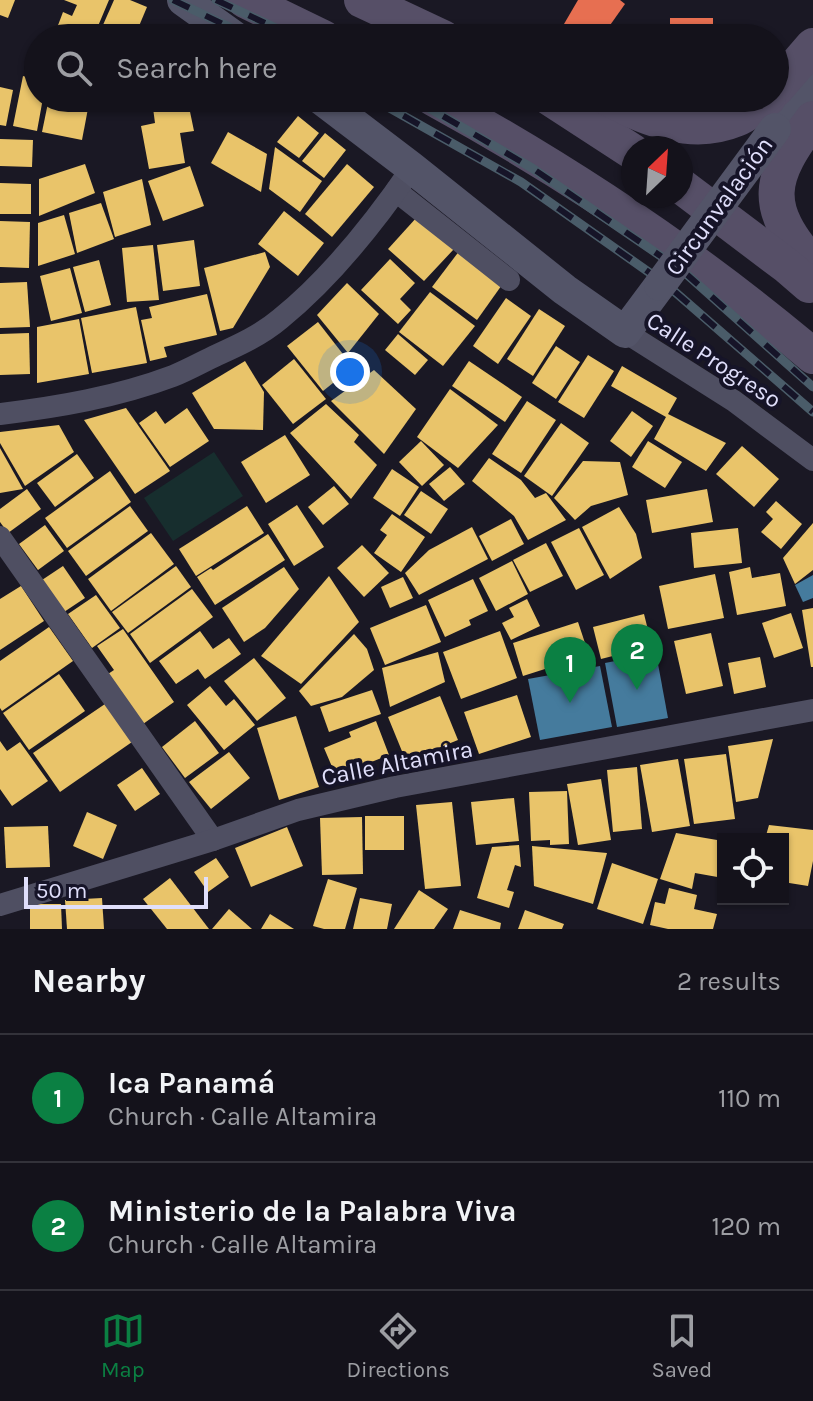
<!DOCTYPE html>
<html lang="en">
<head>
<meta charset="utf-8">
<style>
	:root { --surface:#14121b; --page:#1d1b24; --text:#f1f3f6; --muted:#9d9ea3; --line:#33323a; --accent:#0b8043 }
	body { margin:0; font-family:Karla,sans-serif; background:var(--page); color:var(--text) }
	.controls { position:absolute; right:24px; bottom:24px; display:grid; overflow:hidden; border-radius:0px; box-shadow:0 2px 6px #0004 }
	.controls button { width:72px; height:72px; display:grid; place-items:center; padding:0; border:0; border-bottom:2px solid var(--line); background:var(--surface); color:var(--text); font:40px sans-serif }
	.compass { position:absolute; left:621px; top:136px; width:72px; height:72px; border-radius:50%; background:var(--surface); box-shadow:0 2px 6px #0004; rotate:25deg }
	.scale { position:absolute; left:24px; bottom:20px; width:184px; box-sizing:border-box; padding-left:8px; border:4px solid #e0dffb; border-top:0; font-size:22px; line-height:28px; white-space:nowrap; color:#e0dffb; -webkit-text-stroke:6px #161428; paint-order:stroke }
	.you { position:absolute; left:350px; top:372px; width:28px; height:28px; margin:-20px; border:6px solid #fff; border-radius:50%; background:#1a73e8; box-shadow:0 0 0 12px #1a73e833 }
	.badge { display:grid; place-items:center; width:52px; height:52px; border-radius:50%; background:var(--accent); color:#fff; font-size:26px; font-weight:700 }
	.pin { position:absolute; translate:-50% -66px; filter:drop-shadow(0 2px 4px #0008) }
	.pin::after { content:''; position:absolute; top:42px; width:28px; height:24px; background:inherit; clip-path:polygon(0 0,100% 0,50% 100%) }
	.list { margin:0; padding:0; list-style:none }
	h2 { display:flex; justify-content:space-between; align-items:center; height:104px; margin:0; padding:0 32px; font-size:34px }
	h2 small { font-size:26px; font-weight:400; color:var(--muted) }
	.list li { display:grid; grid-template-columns:52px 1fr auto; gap:24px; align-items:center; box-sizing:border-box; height:128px; padding:0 32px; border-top:2px solid var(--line) }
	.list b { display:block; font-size:30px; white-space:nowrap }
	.list p { margin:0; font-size:26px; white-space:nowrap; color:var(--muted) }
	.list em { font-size:26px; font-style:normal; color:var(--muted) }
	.icon { flex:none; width:44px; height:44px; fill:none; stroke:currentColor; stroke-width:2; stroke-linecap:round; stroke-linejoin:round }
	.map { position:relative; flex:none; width:813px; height:929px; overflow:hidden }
	.search { position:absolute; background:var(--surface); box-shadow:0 2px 6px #0004; left:24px; right:24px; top:24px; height:88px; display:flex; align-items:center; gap:20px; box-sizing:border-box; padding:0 28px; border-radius:44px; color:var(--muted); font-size:30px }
	.sheet { height:360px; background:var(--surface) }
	nav { display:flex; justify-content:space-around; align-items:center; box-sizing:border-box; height:112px; border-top:2px solid var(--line); background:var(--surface); font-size:22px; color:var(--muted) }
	nav a { display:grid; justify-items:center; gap:4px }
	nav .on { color:var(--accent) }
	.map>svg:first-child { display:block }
</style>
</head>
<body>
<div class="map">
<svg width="813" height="929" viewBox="0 0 813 929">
	<rect width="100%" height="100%" fill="#1a1824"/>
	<polygon fill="#172e2e" points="214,452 243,496 173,541 144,498"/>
	<g fill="#e9c46a">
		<polygon points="0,0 15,0 8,18 0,15"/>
		<polygon points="64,0 109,0 93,38 82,38 57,28 63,12 72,16 77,5"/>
		<polygon points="114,0 130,0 147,7 134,38 103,25"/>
		<polygon points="23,76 38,80 38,98 43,98 37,131 13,126"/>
		<polygon points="0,87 13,90 6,126 0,125"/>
		<polygon points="49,98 90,98 82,140 42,132"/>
		<polygon points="188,102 194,131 180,133 185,163 149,169 141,126 155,123 153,108"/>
		<polygon points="298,116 319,133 299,158 277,142"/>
		<polygon points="228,132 267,154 261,192 211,163"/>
		<polygon points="325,133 346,150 324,178 302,161"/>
		<polygon points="0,139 33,140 32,167 0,166"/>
		<polygon points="275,147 322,181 300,212 269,189"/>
		<polygon points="85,164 95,193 39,216 39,179"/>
		<polygon points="347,164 374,187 332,237 305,214"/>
		<polygon points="190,166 204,206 163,221 148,181"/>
		<polygon points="142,179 151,225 115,237 103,192"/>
		<polygon points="0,183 31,184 31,214 0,214"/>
		<polygon points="101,203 114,239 77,253 69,213"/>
		<polygon points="284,211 324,243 298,276 258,244"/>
		<polygon points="64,215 75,254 38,266 38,223"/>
		<polygon points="417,217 454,249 424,281 388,249"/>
		<polygon points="0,221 30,222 29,268 0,267"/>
		<polygon points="194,240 200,286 163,291 157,245"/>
		<polygon points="153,245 159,300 127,302 122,248"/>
		<polygon points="460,250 504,282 477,320 432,287"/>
		<polygon points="265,252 270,267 233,328 220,331 204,268"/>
		<polygon points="390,259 415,283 400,299 411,310 398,324 361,290"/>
		<polygon points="99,260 111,305 85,312 73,267"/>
		<polygon points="70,268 82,313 51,321 40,276"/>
		<polygon points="27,282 30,327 0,328 0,283"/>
		<polygon points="347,283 379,314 348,353 317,315"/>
		<polygon points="430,292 475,326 443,366 399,332"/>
		<polygon points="207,294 217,335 164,347 167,357 150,361 141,320 152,318 149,307"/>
		<polygon points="506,298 531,316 498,364 473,346"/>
		<polygon points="136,307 147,363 92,373 81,318"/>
		<polygon points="539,309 565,326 533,376 507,359"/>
		<polygon points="79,319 89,374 37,383 37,327"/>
		<polygon points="318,322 353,367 323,391 287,346"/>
		<polygon points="29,333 30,374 0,375 0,334"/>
		<polygon points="398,334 428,360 415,375 385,350"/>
		<polygon points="556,346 580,362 556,399 532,383"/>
		<polygon points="588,355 614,371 584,418 558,402"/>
		<polygon points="294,359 326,399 293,424 262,385"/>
		<polygon points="245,361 264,392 263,430 214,429 192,393"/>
		<polygon points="469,361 522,397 505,422 452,386"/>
		<polygon points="622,366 677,398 668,414 726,443 706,471 654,439 666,417 611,386"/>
		<polygon points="374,370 416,409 384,454 331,401"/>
		<polygon points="450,389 498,425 458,468 417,437"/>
		<polygon points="527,401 556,420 521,473 492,454"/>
		<polygon points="326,404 359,435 354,442 377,465 351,499 290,433"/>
		<polygon points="126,408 170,471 135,494 84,420"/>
		<polygon points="187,408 209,441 170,467 139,423 156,411 165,424"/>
		<polygon points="632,411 653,426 631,457 610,441"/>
		<polygon points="561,423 589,443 552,496 524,476"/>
		<polygon points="59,425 74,452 25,486 0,443 0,432"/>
		<polygon points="285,435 310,475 266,503 241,462"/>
		<polygon points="421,441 444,465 422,486 399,462"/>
		<polygon points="648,441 682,462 665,488 632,467"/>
		<polygon points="742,446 779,479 754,507 716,474"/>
		<polygon points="0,448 23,489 0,493"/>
		<polygon points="77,454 94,478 55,507 37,483"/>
		<polygon points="489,458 521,480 535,498 546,493 566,520 528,540 514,516 472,481"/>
		<polygon points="583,461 620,462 628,495 591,506 575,520 554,498"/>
		<polygon points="450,467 465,484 444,501 429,484"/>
		<polygon points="392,469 419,487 400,516 373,498"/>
		<polygon points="110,471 131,502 67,548 45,518"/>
		<polygon points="334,486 349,504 323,525 308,507"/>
		<polygon points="27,489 41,509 8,533 0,522 0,509"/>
		<polygon points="707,489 713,522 652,533 646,500"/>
		<polygon points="421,491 448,509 431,534 404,515"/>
		<polygon points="776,501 802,524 781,549 761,532 773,519 766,512"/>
		<polygon points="297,505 324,547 294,566 268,524"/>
		<polygon points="130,506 148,531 86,576 68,551"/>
		<polygon points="247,506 264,533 196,576 179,549"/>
		<polygon points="619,507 636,534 642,558 610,579 582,527"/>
		<polygon points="392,514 425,537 401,572 374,553 387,535 380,530"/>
		<polygon points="511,519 524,544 492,561 479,536"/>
		<polygon points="813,523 813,570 795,584 783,558"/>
		<polygon points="45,525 64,551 38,570 19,544"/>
		<polygon points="472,527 488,559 419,595 405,573 429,550"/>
		<polygon points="579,528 604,575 576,590 551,542"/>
		<polygon points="738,528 742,563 694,568 691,533"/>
		<polygon points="151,533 174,564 111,611 88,579"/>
		<polygon points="268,534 285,560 215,605 197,577 211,568 213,570"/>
		<polygon points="546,543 563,576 530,592 513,560"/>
		<polygon points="362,545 389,573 364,597 337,568"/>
		<polygon points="512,561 528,594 496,611 479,578"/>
		<polygon points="63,566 85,598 64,612 42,580"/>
		<polygon points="176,566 191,587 128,633 112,612"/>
		<polygon points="284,567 299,589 265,628 244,642 222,608"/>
		<polygon points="750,567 752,578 780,573 786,606 737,615 729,572"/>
		<polygon points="715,574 724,618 668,629 659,586"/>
		<polygon points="329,576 359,622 301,684 261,656"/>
		<polygon points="403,577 413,598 390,608 381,587"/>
		<polygon points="473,579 488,611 469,620 471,625 445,637 428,600"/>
		<polygon points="21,586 44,621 0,650 0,599"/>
		<polygon points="192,589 213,617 150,663 130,634"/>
		<polygon points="96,595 120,628 92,648 68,614"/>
		<polygon points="527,599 540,626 511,640 502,623 514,617 509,608"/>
		<polygon points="426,605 441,642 385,665 370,628"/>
		<polygon points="813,608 813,667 811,667 802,610"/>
		<polygon points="791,613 803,648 774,658 762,623"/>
		<polygon points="644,614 652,646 601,659 593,627"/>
		<polygon points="578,622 589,655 523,676 513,643"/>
		<polygon points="49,627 73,661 2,711 0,708 0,661"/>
		<polygon points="123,629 174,702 143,724 108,674 114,670 97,646"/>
		<polygon points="200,631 213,649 229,638 241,654 205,679 198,669 176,684 159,661"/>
		<polygon points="500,631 517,678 461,699 443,652"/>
		<polygon points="711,633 723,686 686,694 674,641"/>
		<polygon points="354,634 367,649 374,670 342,697 311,706 299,691"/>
		<polygon points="438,652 445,682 390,707 382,668"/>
		<polygon points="760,657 766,687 734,694 728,663"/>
		<polygon points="254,658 286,698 257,721 224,681"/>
		<polygon points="59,674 85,711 29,750 3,713"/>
		<polygon points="210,686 226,706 234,699 255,725 224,750 187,705"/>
		<polygon points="372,690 381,714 329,732 320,707"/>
		<polygon points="517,695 531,737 479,754 464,712"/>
		<polygon points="440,696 458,740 406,761 388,717"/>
		<polygon points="105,704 132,742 60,792 33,753"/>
		<polygon points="296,716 319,787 279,800 257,728"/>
		<polygon points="195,721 219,753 185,778 162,747"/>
		<polygon points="376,721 389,755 336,776 324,748 351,737 349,732"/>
		<polygon points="773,739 758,798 736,802 728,746"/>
		<polygon points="0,741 7,751 20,742 48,781 12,806 0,789"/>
		<polygon points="229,752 250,778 211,809 189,782"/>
		<polygon points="726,754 735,819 694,824 684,759"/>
		<polygon points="678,759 690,826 652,832 640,765"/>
		<polygon points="637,767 642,829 613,832 607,770"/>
		<polygon points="142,768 160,794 135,811 117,785"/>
		<polygon points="601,779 611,840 578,845 567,784"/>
		<polygon points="567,791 569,844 550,845 550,840 531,841 529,792"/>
		<polygon points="514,798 519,841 476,845 471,802"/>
		<polygon points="452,802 461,886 425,889 416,805"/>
		<polygon points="87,812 117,825 103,859 73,846"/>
		<rect x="365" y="816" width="39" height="34"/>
		<polygon points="362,817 363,874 322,875 320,818"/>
		<polygon points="769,825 813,830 813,861 808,886 783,882 783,839 765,839"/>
		<polygon points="48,826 50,867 6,868 4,827"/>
		<polygon points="287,827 303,866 251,887 235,848"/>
		<polygon points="676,833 723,841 723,878 695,873 692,889 660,879"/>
		<polygon points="519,845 521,867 515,865 507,890 514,892 509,908 477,898 492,847"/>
		<polygon points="532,846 607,853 593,904 534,886"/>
		<polygon points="216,858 229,877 208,892 194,872"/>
		<polygon points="612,863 658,879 643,924 597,909"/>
		<polygon points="170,878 209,929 167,929 143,899"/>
		<polygon points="328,879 357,888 345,929 324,929 313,926"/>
		<polygon points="669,888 697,895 694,909 717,914 713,929 668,929 650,925 655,902 665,904"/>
		<polygon points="419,890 448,909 434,929 394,929"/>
		<polygon points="102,898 104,929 67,929 65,900"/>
		<polygon points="360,898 392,904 387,929 353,929"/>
		<polygon points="30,904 61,904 62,929 30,929"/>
		<polygon points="229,909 252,929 212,929"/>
		<polygon points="460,910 501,923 500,929 453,929"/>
		<polygon points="525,910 564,924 562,929 518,929"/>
		<polygon points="270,914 294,929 261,929"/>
	</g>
	<g fill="#e76f51">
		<polygon points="578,0 620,0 625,4 601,38 582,38 564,24"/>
		<rect x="670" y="18" width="43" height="20"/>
	</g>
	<g fill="#457b9d">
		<polygon points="813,575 813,598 803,602 795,585"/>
		<polygon points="656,653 668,718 617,727 605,663"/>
		<polygon points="600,666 612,727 540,740 528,679"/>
	</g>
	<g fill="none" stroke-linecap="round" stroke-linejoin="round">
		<g stroke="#4f4f62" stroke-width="22">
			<polyline points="396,191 509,280"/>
			<polyline points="625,332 734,401 813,460"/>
			<path d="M0,414C58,407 117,397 173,376C188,370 202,362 217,355C239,345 261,335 280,319C332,277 375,222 412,168"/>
			<polyline points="0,537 213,840"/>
			<polyline points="0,905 213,840 298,810 395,787 813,710"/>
		</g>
		<g stroke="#535468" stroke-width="32">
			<polyline points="183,0 236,38"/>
			<polyline points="320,98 412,168 565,290 625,332 660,285"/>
			<polyline points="775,129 813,79"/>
		</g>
		<g stroke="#564f67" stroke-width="36">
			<polyline points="245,0 323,38"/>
			<polyline points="362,0 443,38"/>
			<polyline points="775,90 813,46"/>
			<path d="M433,98C568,172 696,257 813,356"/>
			<polyline points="550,98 633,152"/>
			<path d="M608,98C646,119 693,137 736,119C748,114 759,105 768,98"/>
			<path d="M813,119C768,178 761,206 813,265"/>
			<polyline points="681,186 787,266 809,285"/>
		</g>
		<g stroke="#4a5c69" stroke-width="9">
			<g id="rail">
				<polyline points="173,0 252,38"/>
				<polyline points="216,0 297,38"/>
				<polyline points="372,98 521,182 667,285 813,412"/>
				<polyline points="412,98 532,168 684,272 813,387"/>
			</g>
		</g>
		<use href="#rail" stroke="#161428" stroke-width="6" stroke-dasharray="18" stroke-linecap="butt"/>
		<polyline stroke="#535468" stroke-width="32" points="660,285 775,129"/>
	</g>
	<g text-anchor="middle" stroke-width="8" stroke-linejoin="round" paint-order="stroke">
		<g font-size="24" fill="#e0dffb" stroke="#161428">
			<text transform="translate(719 206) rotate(-54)" y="8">Circunvalación</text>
			<text transform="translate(714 360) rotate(33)" y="8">Calle Progreso</text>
			<text transform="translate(397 763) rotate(-11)" y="8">Calle Altamira</text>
		</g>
	</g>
</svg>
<div class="controls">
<button><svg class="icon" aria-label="locate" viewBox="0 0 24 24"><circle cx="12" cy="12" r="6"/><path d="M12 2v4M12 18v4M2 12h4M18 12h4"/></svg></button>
</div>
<svg class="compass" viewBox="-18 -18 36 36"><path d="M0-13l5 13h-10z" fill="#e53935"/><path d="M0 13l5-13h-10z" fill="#9d9ea3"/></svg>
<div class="scale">50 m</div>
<div class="you"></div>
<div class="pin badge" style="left:570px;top:703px">1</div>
<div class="pin badge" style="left:637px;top:690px">2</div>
<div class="search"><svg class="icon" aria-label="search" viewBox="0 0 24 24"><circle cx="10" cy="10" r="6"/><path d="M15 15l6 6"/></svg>Search here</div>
</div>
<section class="sheet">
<h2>Nearby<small>2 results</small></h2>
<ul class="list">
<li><span class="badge">1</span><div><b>Ica Panamá</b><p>Church · Calle Altamira</p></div><em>110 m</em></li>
<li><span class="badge">2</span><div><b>Ministerio de la Palabra Viva</b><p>Church · Calle Altamira</p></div><em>120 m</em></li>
</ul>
</section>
<nav>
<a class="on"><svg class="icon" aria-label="map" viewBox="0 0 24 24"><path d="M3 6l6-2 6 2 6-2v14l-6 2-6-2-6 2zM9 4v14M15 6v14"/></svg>Map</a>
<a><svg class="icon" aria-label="directions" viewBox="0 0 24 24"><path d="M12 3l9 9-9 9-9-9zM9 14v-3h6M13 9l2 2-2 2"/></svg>Directions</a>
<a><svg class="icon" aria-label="saved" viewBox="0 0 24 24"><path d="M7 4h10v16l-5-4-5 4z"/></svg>Saved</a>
</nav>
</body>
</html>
